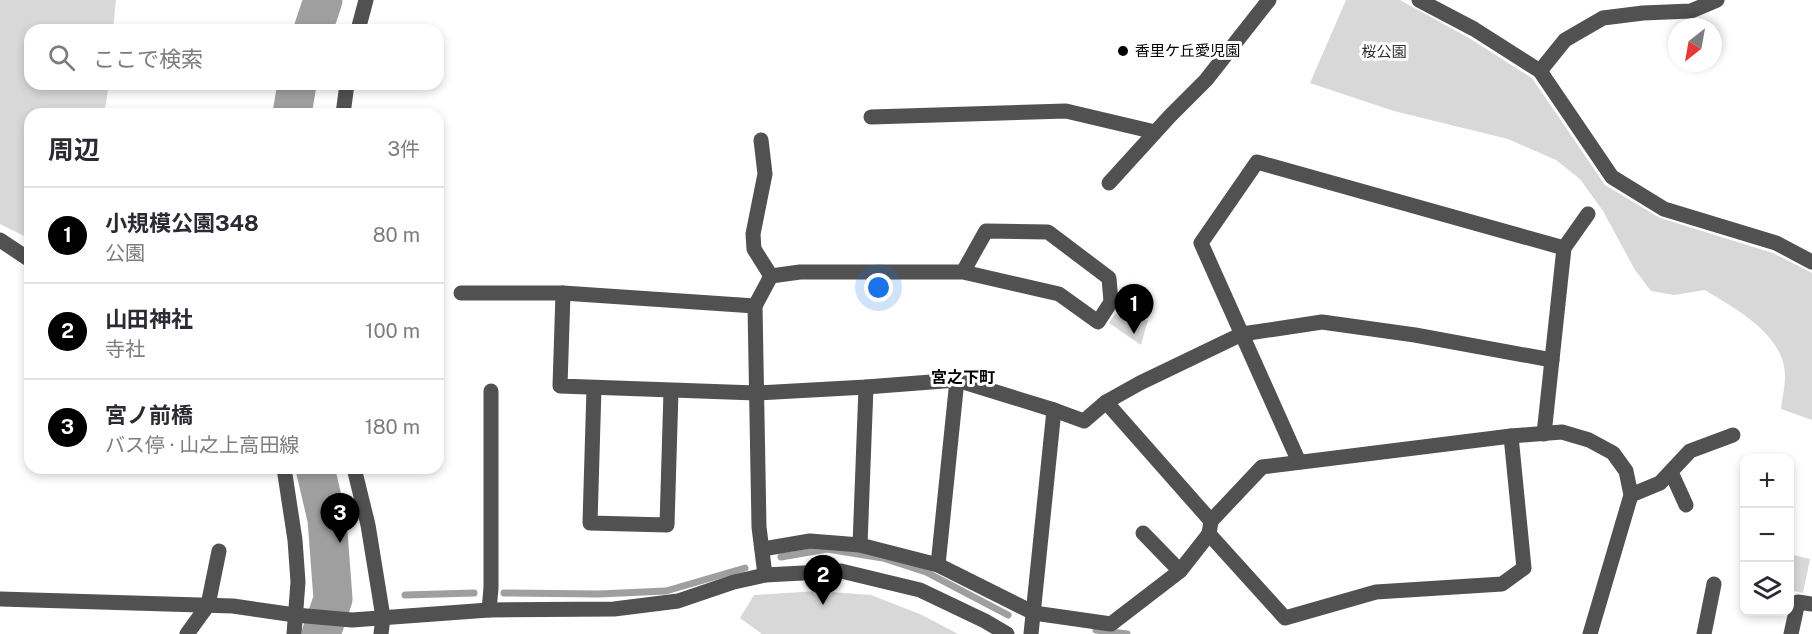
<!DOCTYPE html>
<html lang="ja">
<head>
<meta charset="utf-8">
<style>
	:root { --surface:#fff; --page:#f7f7f7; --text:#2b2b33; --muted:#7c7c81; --line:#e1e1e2; --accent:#000 }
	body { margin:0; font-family:"Public Sans","Noto Sans JP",sans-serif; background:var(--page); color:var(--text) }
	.controls { position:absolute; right:18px; bottom:18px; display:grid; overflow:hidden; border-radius:12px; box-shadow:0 3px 9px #0003 }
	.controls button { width:54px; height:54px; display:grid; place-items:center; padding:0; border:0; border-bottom:2px solid var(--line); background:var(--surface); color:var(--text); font:30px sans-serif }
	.compass { position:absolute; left:1668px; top:18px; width:54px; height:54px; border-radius:50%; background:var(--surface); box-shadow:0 3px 9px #0003; rotate:211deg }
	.you { position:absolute; left:879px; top:288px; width:21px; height:21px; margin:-15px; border:4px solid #fff; border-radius:50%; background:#1a73e8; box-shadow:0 0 0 9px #1a73e833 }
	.badge { display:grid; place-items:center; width:39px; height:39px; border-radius:50%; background:var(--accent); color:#fff; font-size:20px; font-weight:700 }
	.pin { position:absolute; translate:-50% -50px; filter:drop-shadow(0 2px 3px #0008) }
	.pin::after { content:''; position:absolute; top:32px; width:21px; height:18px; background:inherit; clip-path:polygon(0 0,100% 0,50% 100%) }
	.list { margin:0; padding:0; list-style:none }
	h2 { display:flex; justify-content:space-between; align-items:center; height:78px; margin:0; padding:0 24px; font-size:26px }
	h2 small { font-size:20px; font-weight:400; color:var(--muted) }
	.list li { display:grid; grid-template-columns:39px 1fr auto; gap:18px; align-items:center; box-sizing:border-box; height:96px; padding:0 24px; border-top:2px solid var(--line) }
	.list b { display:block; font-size:22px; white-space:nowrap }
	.list p { margin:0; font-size:20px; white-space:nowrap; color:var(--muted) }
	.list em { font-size:20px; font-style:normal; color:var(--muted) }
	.icon { flex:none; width:33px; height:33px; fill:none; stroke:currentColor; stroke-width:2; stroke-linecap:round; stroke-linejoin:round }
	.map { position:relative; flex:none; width:1812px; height:634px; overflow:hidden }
	.search { position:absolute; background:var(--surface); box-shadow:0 3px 9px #0003; left:24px; top:24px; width:420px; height:66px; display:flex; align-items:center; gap:15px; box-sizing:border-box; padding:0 21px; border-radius:18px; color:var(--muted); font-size:22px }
	.panel { position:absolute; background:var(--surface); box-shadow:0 3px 9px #0003; left:24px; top:108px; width:420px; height:366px; border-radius:18px }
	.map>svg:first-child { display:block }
</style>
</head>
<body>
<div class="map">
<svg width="1812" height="634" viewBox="0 0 1812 634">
	<rect width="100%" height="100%" fill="#fff"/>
	<g fill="#d8d8d8">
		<polygon points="0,0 116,0 113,30 30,30 30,84 109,84 104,114 30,114 30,239 0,224"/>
		<path d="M1346,0H1400L1469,38L1532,78L1605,185L1660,218L1773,253L1812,273V420L1781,409C1782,399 1785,387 1785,376C1785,335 1736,309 1705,290L1674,295L1651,291L1635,270L1603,211L1580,179L1556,160L1508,139L1394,111L1310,83Z"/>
		<polygon points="1115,314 1127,322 1148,320 1141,345 1109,323"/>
		<polygon points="1790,554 1810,559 1803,593 1790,590"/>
		<polygon points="818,591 871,595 922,615 958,634 762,634 740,618 754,595"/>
	</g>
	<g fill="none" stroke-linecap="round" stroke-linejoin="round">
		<g stroke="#9f9f9f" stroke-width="7">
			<polyline points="781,557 827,549 883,558 926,572 1008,615"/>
			<polyline points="504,593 599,594 666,591 745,568"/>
			<polyline points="405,595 474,593"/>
			<polyline points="1096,630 1127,634"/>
		</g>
		<g stroke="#9f9f9f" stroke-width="39">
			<polyline points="313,30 323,0"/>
			<polyline points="292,114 297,84"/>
			<polyline points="315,468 327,519 333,599 321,634"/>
		</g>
		<g stroke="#515151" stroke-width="15">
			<polyline points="1419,0 1474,29 1540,71 1612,177 1664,209 1776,243 1812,262"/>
			<polyline points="358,30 366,0"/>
			<polyline points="1540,71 1565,40 1603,18 1643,13 1691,11 1717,0"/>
			<polyline points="343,114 347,84"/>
			<polyline points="871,117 1066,111 1155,132"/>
			<polyline points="761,140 765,174 753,234 754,249 771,276"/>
			<polyline points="1109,183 1170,116 1206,80 1269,0"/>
			<polyline points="0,240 30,260"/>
			<polyline points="771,276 800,272 963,272 1059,294 1098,322 1111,302 1109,278 1048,232 986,231 963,272"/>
			<polyline points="461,293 563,293 755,306"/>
			<polyline points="563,293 560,386 756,393 866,387 957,380 1054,410 1031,634"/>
			<polyline points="594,388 590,523 667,525 671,391"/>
			<polyline points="1054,410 1084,421 1106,402"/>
			<polyline points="1544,434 1564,248 1588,214"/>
			<polyline points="1299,462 1201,243 1257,162 1564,248"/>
			<polyline points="284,468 295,540 298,582 294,634"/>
			<polyline points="354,468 368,525 383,617 381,634"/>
			<polyline points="1671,472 1686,505"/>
			<polyline points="1631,495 1660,483 1690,451 1733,435"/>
			<polyline points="1211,521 1106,402 1140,383 1242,334 1322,322 1415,335 1552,360"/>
			<polyline points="1143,533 1180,571"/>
			<polyline points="1209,534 1211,521 1262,467 1511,436 1562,432 1589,440 1613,453 1626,471 1631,495 1590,634"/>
			<polyline points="860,545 866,387"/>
			<polyline points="762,549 810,541 860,545 938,565 1034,613 1111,624 1180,571 1209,534 1285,618 1376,592 1502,584 1524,568 1511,436"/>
			<polyline points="938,565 957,380"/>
			<polyline points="765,575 759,527 755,306 771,276"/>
			<polyline points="0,599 233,606 295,615 352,620 489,610 614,609 678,601 734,582 765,575 841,571 920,590 985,621 1007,634"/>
			<polyline points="489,610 491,588 491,391"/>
			<polyline points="187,634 208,605 219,551"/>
			<polyline points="1704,634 1714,584"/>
			<polyline points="1791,634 1798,602 1812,604"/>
		</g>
	</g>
	<circle fill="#000" stroke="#fff" stroke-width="2" cx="1123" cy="51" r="6"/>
	<g text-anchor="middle" stroke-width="6" stroke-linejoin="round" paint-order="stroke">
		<g font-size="15" fill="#000" stroke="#fff" text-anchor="start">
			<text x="1135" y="56">香里ケ丘愛児園</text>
		</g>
		<g font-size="15" fill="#2f2f2f" stroke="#fff">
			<text x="1384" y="57">桜公園</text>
		</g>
		<g font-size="16" font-weight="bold" fill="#000" stroke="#fff">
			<text x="963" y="383">宮之下町</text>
		</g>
	</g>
</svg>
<div class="controls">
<button>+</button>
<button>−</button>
<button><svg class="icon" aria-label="layers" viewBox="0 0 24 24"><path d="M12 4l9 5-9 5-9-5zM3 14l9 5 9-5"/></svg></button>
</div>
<svg class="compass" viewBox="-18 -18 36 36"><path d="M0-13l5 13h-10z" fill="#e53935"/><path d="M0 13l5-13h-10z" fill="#7c7c81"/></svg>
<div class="you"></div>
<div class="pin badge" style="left:1134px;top:334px">1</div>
<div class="pin badge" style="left:823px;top:605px">2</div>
<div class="pin badge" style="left:340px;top:543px">3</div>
<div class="search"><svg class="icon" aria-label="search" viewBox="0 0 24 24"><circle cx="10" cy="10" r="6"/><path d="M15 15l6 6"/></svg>ここで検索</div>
<section class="panel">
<h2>周辺<small>3件</small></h2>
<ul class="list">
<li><span class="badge">1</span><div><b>小規模公園348</b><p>公園</p></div><em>80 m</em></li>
<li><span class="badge">2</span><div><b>山田神社</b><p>寺社</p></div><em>100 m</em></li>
<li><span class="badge">3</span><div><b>宮ノ前橋</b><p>バス停 · 山之上高田線</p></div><em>180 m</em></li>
</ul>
</section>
</div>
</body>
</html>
